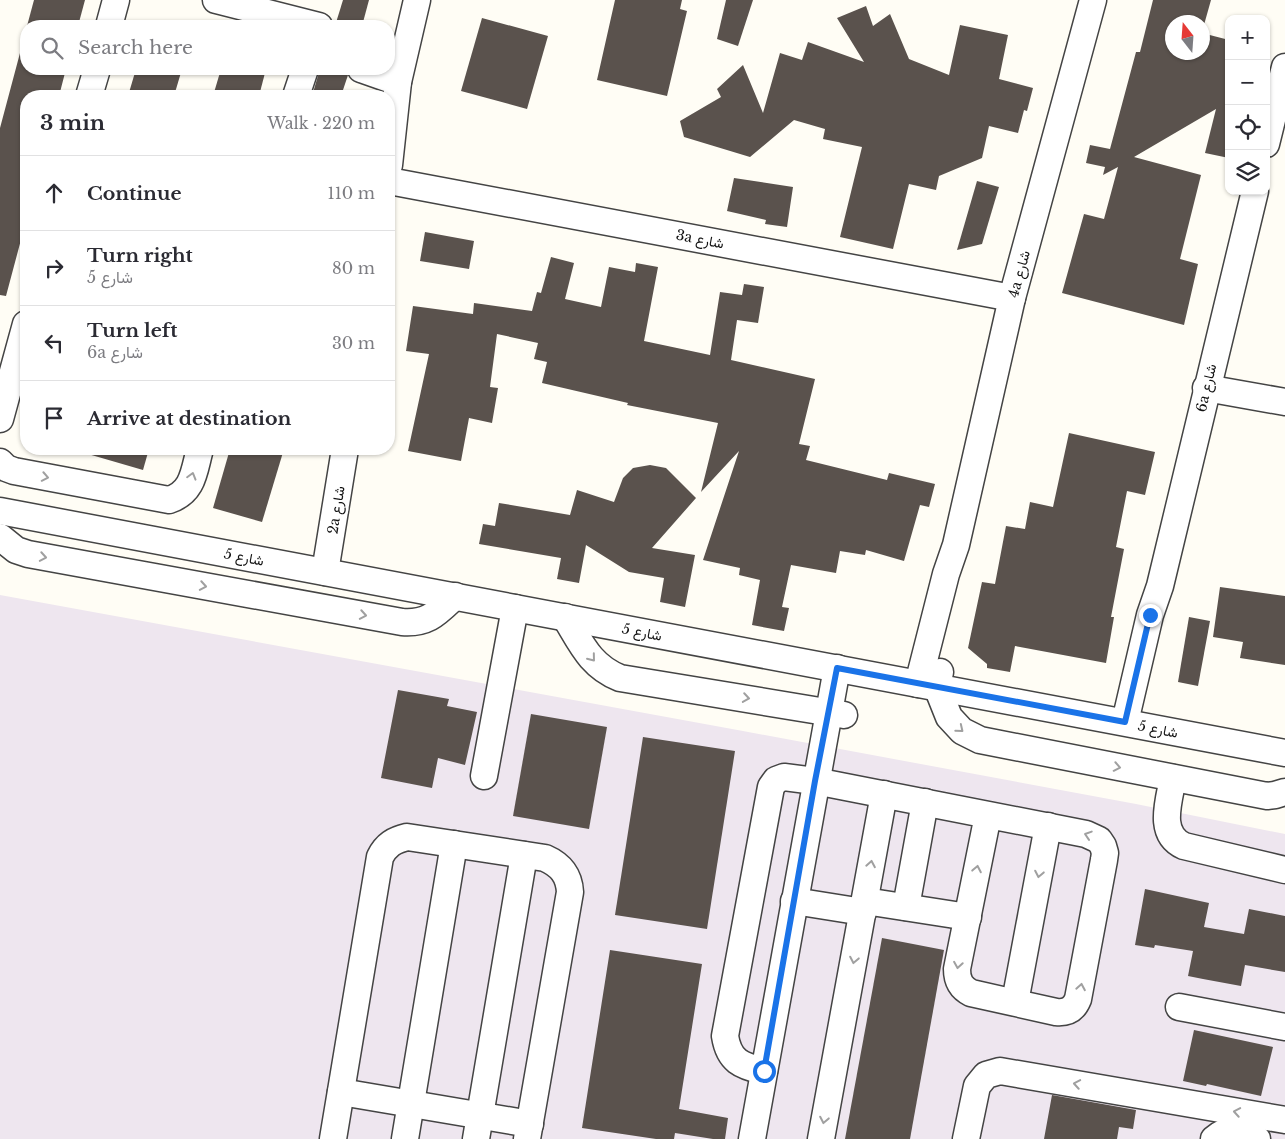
<!DOCTYPE html>
<html lang="en">
<head>
<meta charset="utf-8">
<style>
	:root { --surface:#fff; --page:#f2f2f3; --text:#2b2b33; --muted:#7c7c81; --line:#e1e1e2 }
	body { margin:0; font-family:"Libre Baskerville",Vazirmatn,serif; background:var(--page); color:var(--text) }
	.controls { position:absolute; right:15px; top:15px; display:grid; overflow:hidden; border-radius:10px; box-shadow:0 1px 4px #0004 }
	.controls button { width:45px; height:45px; display:grid; place-items:center; padding:0; border:0; border-bottom:1px solid var(--line); background:var(--surface); color:var(--text); font:25px sans-serif }
	.compass { position:absolute; left:1165px; top:15px; width:45px; height:45px; border-radius:50%; background:var(--surface); box-shadow:0 1px 4px #0004; rotate:343deg }
	.stop { position:absolute; width:15px; height:15px; margin:-11px; border:4px solid #1a73e8; border-radius:50%; background:#fff }
	.stop.end { background:#1a73e8; border-color:#fff; box-shadow:0 1px 5px #0008 }
	.list { margin:0; padding:0; list-style:none }
	h2 { display:flex; justify-content:space-between; align-items:center; height:65px; margin:0; padding:0 20px; font-size:21px }
	h2 small { font-size:16px; font-weight:400; color:var(--muted) }
	.list li { display:grid; grid-template-columns:32px 1fr auto; gap:15px; align-items:center; box-sizing:border-box; height:75px; padding:0 20px; border-top:1px solid var(--line) }
	.list b { display:block; font-size:19px; white-space:nowrap }
	.list p { margin:0; font-size:16px; white-space:nowrap; color:var(--muted) }
	.list em { font-size:16px; font-style:normal; color:var(--muted) }
	.icon { flex:none; width:28px; height:28px; fill:none; stroke:currentColor; stroke-width:2; stroke-linecap:round; stroke-linejoin:round }
	.map { position:relative; flex:none; width:1285px; height:1139px; overflow:hidden }
	.search { position:absolute; background:var(--surface); box-shadow:0 1px 4px #0004; left:20px; top:20px; width:375px; height:55px; display:flex; align-items:center; gap:12px; box-sizing:border-box; padding:0 18px; border-radius:20px; color:var(--muted); font-size:19px }
	.panel { position:absolute; background:var(--surface); box-shadow:0 1px 4px #0004; left:20px; top:90px; width:375px; height:365px; border-radius:20px }
	.map>svg:first-child { display:block }
</style>
</head>
<body>
<div class="map">
<svg width="1285" height="1139" viewBox="0 0 1285 1139">
	<rect width="100%" height="100%" fill="#fffdf5"/>
	<polygon fill="#eee6ef" points="0,595 743,731 1136,804 1285,834 1285,1139 0,1139"/>
	<g fill="#5a524d">
		<polygon points="34,0 85,0 78,26 27,26"/>
		<polygon points="343,0 369,0 362,26 335,26"/>
		<polygon points="615,0 682,0 680,9 687,11 667,96 597,80"/>
		<polygon points="726,0 753,0 738,46 717,39"/>
		<polygon points="1153,0 1211,0 1202,32 1202,22 1172,22 1172,52 1202,52 1202,33 1229,40 1229,158 1205,153 1216,109 1134,157 1201,175 1180,259 1198,264 1184,325 1062,293 1084,214 1104,219 1118,167 1103,175 1105,167 1086,163 1090,145 1110,149 1136,52 1140,52"/>
		<polygon points="866,6 873,26 890,14 909,59 949,75 960,25 1008,35 999,79 1033,88 1027,111 1024,110 1018,133 989,126 982,158 939,176 936,190 909,184 893,249 840,237 862,147 823,139 825,129 794,120 750,157 684,137 680,121 721,97 717,89 743,65 763,113 780,53 802,60 808,42 864,62 837,18"/>
		<polygon points="482,18 548,36 527,109 461,91"/>
		<polygon points="20,53 26,54 26,69 66,69 59,96 26,96 26,221 6,296 0,295 0,128"/>
		<polygon points="136,69 182,69 174,96 128,96"/>
		<polygon points="221,69 266,69 259,96 213,96"/>
		<polygon points="320,69 346,69 348,75 341,96 312,96"/>
		<polygon points="734,178 793,187 787,227 765,224 766,220 727,211"/>
		<polygon points="977,181 999,187 982,244 957,250"/>
		<polygon points="425,232 474,241 469,269 420,261"/>
		<polygon points="551,257 574,263 565,299 601,307 609,267 635,272 636,263 658,267 644,341 710,355 720,292 742,295 744,284 764,287 758,323 737,320 731,360 815,379 799,444 810,446 806,460 887,480 889,473 935,484 929,507 920,505 904,561 866,550 865,555 840,551 836,573 791,565 782,607 789,608 784,631 752,625 760,580 739,575 740,568 703,560 739,451 701,492 718,423 627,405 628,403 542,383 547,362 534,359 538,343 497,334 490,387 498,388 492,423 469,418 461,461 408,451 429,354 406,351 413,306 473,314 474,303 532,311 537,292 541,293"/>
		<polygon points="1069,433 1155,452 1145,495 1127,491 1116,547 1124,549 1111,617 1114,617 1106,663 1015,646 1010,672 987,668 987,664 968,648 982,582 995,584 1006,526 1025,529 1030,502 1053,507"/>
		<polygon points="89,449 149,449 143,470 88,454"/>
		<polygon points="230,449 284,449 262,522 213,508"/>
		<polygon points="650,465 666,468 696,498 652,548 695,555 685,607 660,602 664,578 629,572 586,545 579,583 557,579 561,558 479,544 483,524 495,526 499,503 570,515 577,490 614,502 623,478 633,468"/>
		<polygon points="1220,587 1285,596 1285,665 1240,658 1243,642 1213,637"/>
		<polygon points="1189,617 1210,621 1198,686 1178,682"/>
		<polygon points="398,690 449,699 447,706 477,712 465,765 438,758 432,788 381,778"/>
		<polygon points="531,714 607,727 589,829 513,816"/>
		<polygon points="643,737 735,751 707,929 615,915"/>
		<polygon points="1145,889 1209,903 1204,927 1244,934 1249,909 1285,916 1285,972 1245,965 1241,986 1203,979 1188,976 1193,951 1155,945 1154,948 1135,945"/>
		<polygon points="882,938 944,950 910,1139 845,1139"/>
		<polygon points="610,950 702,964 679,1109 728,1118 725,1139 713,1139 675,1133 674,1139 656,1139 582,1128"/>
		<polygon points="1194,1030 1273,1047 1261,1096 1207,1084 1206,1086 1183,1081"/>
		<polygon points="1052,1095 1136,1110 1133,1129 1119,1127 1117,1139 1044,1139"/>
	</g>
	<g fill="none" stroke-linecap="round" stroke-linejoin="round">
		<g stroke="#444" stroke-width="29">
			<g id="minor">
				<polyline points="216,0 319,26"/>
				<polyline points="109,26 116,0"/>
				<polyline points="361,69 398,82"/>
				<polyline points="89,96 97,69"/>
				<polyline points="296,96 305,69"/>
				<polyline points="1266,144 1285,67"/>
				<polyline points="389,165 398,82 417,0"/>
				<polyline points="389,181 1012,298"/>
				<polyline points="1206,388 1285,402"/>
				<polyline points="0,419 26,324"/>
				<path d="M0,462L6,468L14,471L169,500C194,492 194,470 200,449"/>
				<polyline points="0,511 1285,753"/>
				<path d="M0,537L16,550L28,554L402,622C428,624 437,613 455,596"/>
				<polyline points="325,572 345,449"/>
				<path d="M565,617C581,643 590,666 620,678L844,715"/>
				<polyline points="940,672 937,687 949,717 962,731 980,740 1267,796 1275,795 1285,792"/>
				<polyline points="918,684 946,574 956,545 1012,298 1093,0"/>
				<polyline points="1125,722 1150,615 1160,586 1255,191"/>
				<polyline points="484,776 515,608"/>
				<path d="M1173,778C1169,801 1157,834 1184,846L1285,870"/>
				<polyline points="794,901 863,912"/>
				<polyline points="865,901 968,917"/>
				<polyline points="906,907 925,802"/>
				<polyline points="1015,1002 1048,826"/>
				<polyline points="1179,1007 1285,1027"/>
				<path d="M764,1071C741,1066 729,1061 725,1036L771,787L776,780L784,777L815,781L1086,834L1099,840L1103,846L1105,853L1104,860L1078,999C1074,1009 1067,1013 1056,1012L971,993C961,988 957,981 957,969L988,815"/>
				<polyline points="341,1092 530,1124"/>
				<path d="M333,1139L380,857C386,845 394,840 407,837L545,858C561,865 569,875 570,892L527,1139"/>
				<polyline points="405,1139 454,844"/>
				<polyline points="476,1139 524,855"/>
				<polyline points="752,1139 837,668"/>
				<polyline points="821,1139 884,794"/>
				<polyline points="966,1139 977,1086 986,1075 1000,1071 1285,1120"/>
				<path d="M1214,1139C1226,1128 1245,1128 1257,1139"/>
			</g>
		</g>
		<use href="#minor" stroke="#fff" stroke-width="26"/>
	</g>
	<defs><path id="oneway-chevron" d="M-2-3.5L2.5 0L-2 3.5" fill="none" stroke-width="1.6" stroke-linecap="round" stroke-linejoin="round" transform="scale(1.25)"/></defs>
	<g stroke="#a0a0a0">
		<use href="#oneway-chevron" transform="translate(192 476) rotate(-74)"/>
		<use href="#oneway-chevron" transform="translate(45 477) rotate(11)"/>
		<use href="#oneway-chevron" transform="translate(43 557) rotate(10)"/>
		<use href="#oneway-chevron" transform="translate(203 586) rotate(10)"/>
		<use href="#oneway-chevron" transform="translate(363 615) rotate(10)"/>
		<use href="#oneway-chevron" transform="translate(592 658) rotate(51)"/>
		<use href="#oneway-chevron" transform="translate(746 698) rotate(9)"/>
		<use href="#oneway-chevron" transform="translate(960 729) rotate(39)"/>
		<use href="#oneway-chevron" transform="translate(1117 767) rotate(11)"/>
		<use href="#oneway-chevron" transform="translate(1088 835) rotate(-162)"/>
		<use href="#oneway-chevron" transform="translate(871 864) rotate(-80)"/>
		<use href="#oneway-chevron" transform="translate(977 869) rotate(-79)"/>
		<use href="#oneway-chevron" transform="translate(1039 874) rotate(101)"/>
		<use href="#oneway-chevron" transform="translate(854 960) rotate(101)"/>
		<use href="#oneway-chevron" transform="translate(958 965) rotate(99)"/>
		<use href="#oneway-chevron" transform="translate(1081 987) rotate(-80)"/>
		<use href="#oneway-chevron" transform="translate(1077 1084) rotate(-170)"/>
		<use href="#oneway-chevron" transform="translate(1237 1112) rotate(-170)"/>
		<use href="#oneway-chevron" transform="translate(824 1120) rotate(101)"/>
	</g>
	<g fill="none" stroke-linecap="round" stroke-linejoin="round">
		<polyline stroke="#1a73e8" stroke-width="6" points="764,1071 815,781 837,668 1125,722 1150,615"/>
	</g>
	<g text-anchor="middle" stroke-width="5" stroke-linejoin="round" paint-order="stroke">
		<g font-size="14" fill="#111" stroke="#fff">
			<text transform="translate(700 239) rotate(11)" y="5">3a شارع</text>
			<text transform="translate(1019 274) rotate(-75)" y="5">4a شارع</text>
			<text transform="translate(1206 388) rotate(-77)" y="5">6a شارع</text>
			<text transform="translate(336 510) rotate(-81)" y="5">2a شارع</text>
			<text transform="translate(244 557) rotate(11)" y="5">شارع 5</text>
			<text transform="translate(642 632) rotate(11)" y="5">شارع 5</text>
			<text transform="translate(1158 729) rotate(11)" y="5">شارع 5</text>
		</g>
	</g>
</svg>
<div class="controls">
<button>+</button>
<button>−</button>
<button><svg class="icon" aria-label="locate" viewBox="0 0 24 24"><circle cx="12" cy="12" r="6"/><path d="M12 2v4M12 18v4M2 12h4M18 12h4"/></svg></button>
<button><svg class="icon" aria-label="layers" viewBox="0 0 24 24"><path d="M12 4l9 5-9 5-9-5zM3 14l9 5 9-5"/></svg></button>
</div>
<svg class="compass" viewBox="-18 -18 36 36"><path d="M0-13l5 13h-10z" fill="#e53935"/><path d="M0 13l5-13h-10z" fill="#7c7c81"/></svg>
<div class="stop" style="left:764px;top:1071px"></div>
<div class="stop end" style="left:1150px;top:615px"></div>
<div class="search"><svg class="icon" aria-label="search" viewBox="0 0 24 24"><circle cx="10" cy="10" r="6"/><path d="M15 15l6 6"/></svg>Search here</div>
<section class="panel">
<h2>3 min<small>Walk · 220 m</small></h2>
<ul class="list">
<li><svg class="icon" aria-label="ahead" viewBox="0 0 24 24"><path d="M12 20V5M6 11l6-6 6 6"/></svg><div><b>Continue</b></div><em>110 m</em></li>
<li><svg class="icon" aria-label="right" viewBox="0 0 24 24"><path d="M7 20v-9h11M14 6l5 5-5 5"/></svg><div><b>Turn right</b><p>شارع 5</p></div><em>80 m</em></li>
<li><svg class="icon" aria-label="left" viewBox="0 0 24 24"><path d="M17 20v-9H6M10 6l-5 5 5 5"/></svg><div><b>Turn left</b><p>6a شارع</p></div><em>30 m</em></li>
<li><svg class="icon" aria-label="arrive" viewBox="0 0 24 24"><path d="M6 21V4h12l-3 4 3 4H6"/></svg><div><b>Arrive at destination</b></div></li>
</ul>
</section>
</div>
</body>
</html>
